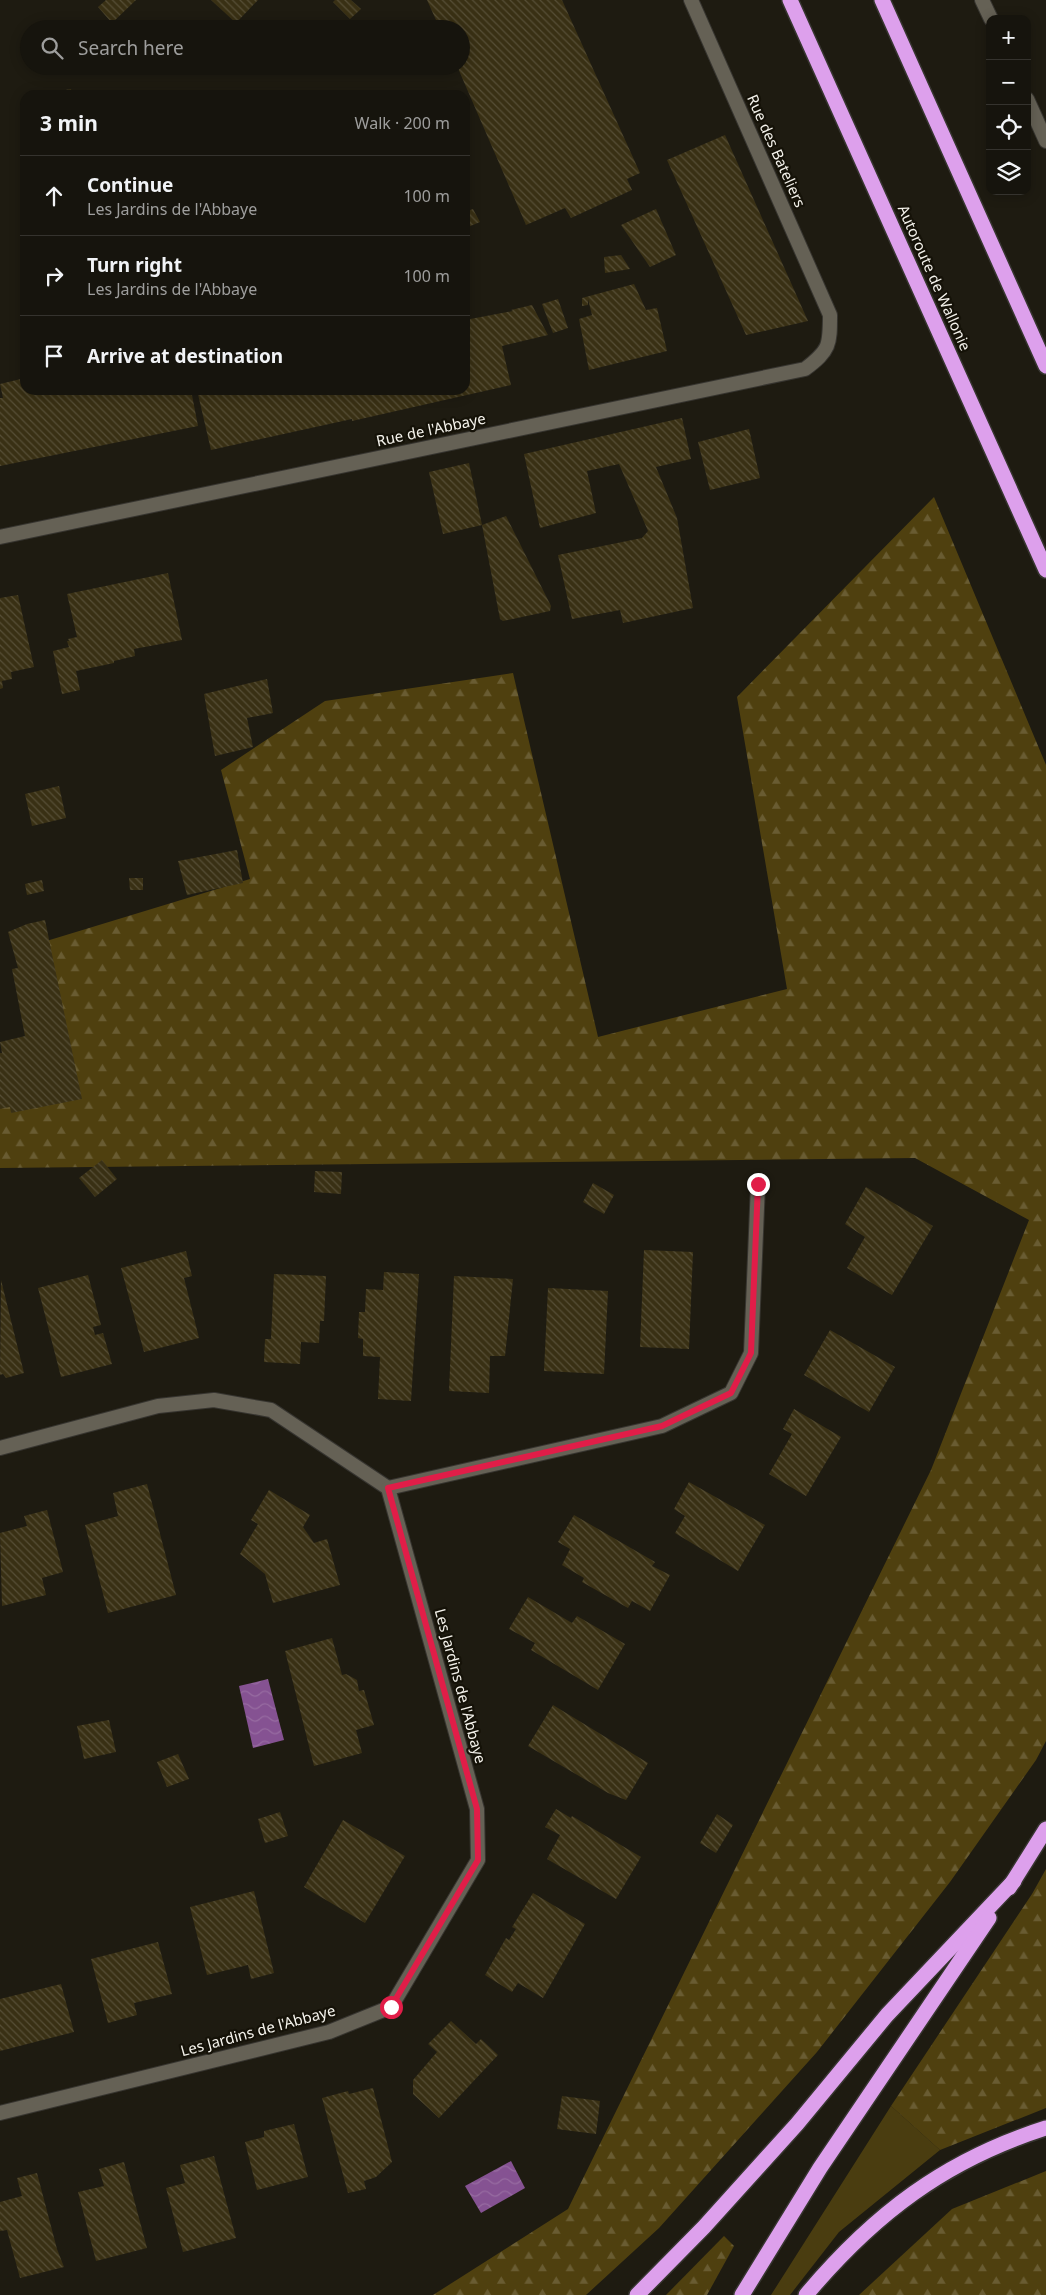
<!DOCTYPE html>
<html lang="en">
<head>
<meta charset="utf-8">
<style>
	:root { --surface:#16140d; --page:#23211b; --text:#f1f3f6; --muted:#9e9e9d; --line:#35332e }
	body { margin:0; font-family:"Noto Sans",sans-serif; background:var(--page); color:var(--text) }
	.controls { position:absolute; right:15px; top:15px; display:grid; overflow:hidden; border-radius:10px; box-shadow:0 2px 12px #0003 }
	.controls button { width:45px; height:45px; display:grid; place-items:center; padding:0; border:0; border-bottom:1px solid var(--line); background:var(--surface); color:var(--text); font:25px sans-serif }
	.stop { position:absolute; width:15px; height:15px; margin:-11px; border:4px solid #e11d48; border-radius:50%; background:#fff }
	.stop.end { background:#e11d48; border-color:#fff; box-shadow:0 1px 5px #0008 }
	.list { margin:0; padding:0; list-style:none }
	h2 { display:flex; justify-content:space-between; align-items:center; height:65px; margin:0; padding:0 20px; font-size:21px }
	h2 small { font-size:16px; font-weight:400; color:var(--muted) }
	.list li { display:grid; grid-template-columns:32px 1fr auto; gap:15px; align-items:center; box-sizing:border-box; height:80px; padding:0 20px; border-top:1px solid var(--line) }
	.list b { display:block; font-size:19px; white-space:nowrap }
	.list p { margin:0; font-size:16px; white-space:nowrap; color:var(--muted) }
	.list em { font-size:16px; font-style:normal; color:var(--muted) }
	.icon { flex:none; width:28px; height:28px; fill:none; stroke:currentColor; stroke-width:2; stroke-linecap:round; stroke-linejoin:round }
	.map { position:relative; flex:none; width:1046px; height:2295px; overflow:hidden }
	.search { position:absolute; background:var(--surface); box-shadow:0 2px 12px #0003; left:20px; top:20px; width:450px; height:55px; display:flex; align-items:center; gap:12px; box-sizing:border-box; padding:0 18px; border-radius:28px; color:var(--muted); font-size:19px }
	.panel { position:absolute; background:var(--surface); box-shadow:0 2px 12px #0003; left:20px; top:90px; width:450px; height:305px; border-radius:15px }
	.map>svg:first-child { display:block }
</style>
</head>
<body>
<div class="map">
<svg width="1046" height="2295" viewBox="0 0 1046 2295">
	<defs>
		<pattern id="forest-firs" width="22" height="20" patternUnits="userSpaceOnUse" patternTransform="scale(1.25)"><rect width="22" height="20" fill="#4f400f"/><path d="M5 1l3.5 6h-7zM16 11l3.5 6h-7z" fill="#695c32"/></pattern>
		<pattern id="water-waves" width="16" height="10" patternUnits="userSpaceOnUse" patternTransform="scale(1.25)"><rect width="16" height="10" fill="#855292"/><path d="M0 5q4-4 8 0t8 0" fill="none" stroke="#976ba1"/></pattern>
		<pattern id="building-back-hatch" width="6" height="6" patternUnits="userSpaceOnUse" patternTransform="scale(1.25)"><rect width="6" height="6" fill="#393014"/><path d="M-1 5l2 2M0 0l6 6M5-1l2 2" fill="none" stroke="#564e36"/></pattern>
	</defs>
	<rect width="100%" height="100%" fill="#1e1b11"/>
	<polygon fill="#4a3d10" points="891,2106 940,2150 839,2232 790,2295 771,2295"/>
	<g fill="url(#forest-firs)">
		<polygon points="934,497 1046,765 1046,1741 1036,1760 950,1882 817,2052 659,2228 586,2295 433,2295 568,2209 931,1470 1029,1220 915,1158 0,1168 0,1081 61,1065 30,946 250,879 221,770 325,701 513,673 598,1037 787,989 737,697"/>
		<polygon points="1046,1869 1046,2108 940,2150 891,2106 1032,1894"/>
		<polygon points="1046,2171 1046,2295 859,2295 952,2209"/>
		<polygon points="724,2236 734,2246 707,2295 666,2295"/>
	</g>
	<g fill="url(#water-waves)">
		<polygon points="268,1679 284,1740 253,1748 239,1686"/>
		<polygon points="511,2161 525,2188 481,2213 465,2186"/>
	</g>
	<g fill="url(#building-back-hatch)">
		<polygon points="106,0 136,0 112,23 98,7"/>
		<polygon points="211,0 258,0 236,23"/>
		<polygon points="335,0 351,0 361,9 350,19 333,2"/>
		<polygon points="427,0 562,0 640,173 627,179 632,190 571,218 565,208 526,225 457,66 461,66 461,29 440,29"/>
		<polygon points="71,89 72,95 44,95 44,94"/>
		<polygon points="725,135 808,321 746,335 667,160"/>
		<polygon points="473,209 480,222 468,227 465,222 465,212"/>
		<polygon points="656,209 676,255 650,267 621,225"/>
		<polygon points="621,255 630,269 605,273 604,257"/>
		<polygon points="634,284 646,310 657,308 667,351 589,370 579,319 592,315 588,299 588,305 582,306 582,298"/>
		<polygon points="558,299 568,328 553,333 542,304"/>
		<polygon points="532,305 548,335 502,346 511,385 352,421 352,419 211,450 197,390 465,390 465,341 469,340 465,320 513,311 511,310"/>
		<polygon points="25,378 25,390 191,390 198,426 0,466 0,398 3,398 0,384"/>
		<polygon points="682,418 691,459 656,467 677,518 693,608 623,623 620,610 572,619 558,555 642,538 648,531 619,464 587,471 596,513 540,528 524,454"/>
		<polygon points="749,429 760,478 710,490 698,442"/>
		<polygon points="469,463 482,525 443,534 429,472"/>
		<polygon points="506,516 551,606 550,611 503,621 500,619 482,525"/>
		<polygon points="168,573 182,640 134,649 135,656 114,661 114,663 76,671 80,690 62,694 53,651 69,647 67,641 69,641 68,639 77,637 67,594"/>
		<polygon points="18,595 34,667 11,672 12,679 2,681 3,688 0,689 0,598"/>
		<polygon points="267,679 273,713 247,718 253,747 215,756 204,694"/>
		<polygon points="59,786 66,818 32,826 25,794"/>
		<polygon points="237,850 243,883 187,895 178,861"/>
		<polygon points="129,878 143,878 143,890 130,890"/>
		<polygon points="42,880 44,891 27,895 25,884"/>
		<polygon points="45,920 82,1099 11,1113 10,1107 0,1109 0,1053 2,1053 0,1042 25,1036 12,969 18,968 8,932 27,924"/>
		<polygon points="102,1160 117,1179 95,1197 79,1178"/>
		<polygon points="315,1171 342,1172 341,1194 314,1192"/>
		<polygon points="593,1183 614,1195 604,1214 583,1202"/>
		<polygon points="866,1187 933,1226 892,1295 847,1268 865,1237 845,1224"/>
		<polygon points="644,1250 693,1252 689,1349 640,1347"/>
		<polygon points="186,1251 192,1276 184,1278 199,1338 144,1352 121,1268"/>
		<polygon points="384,1272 419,1274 411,1401 378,1399 380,1357 363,1356 363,1339 358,1338 359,1312 365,1312 366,1289 383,1290"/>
		<polygon points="274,1274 326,1276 324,1321 320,1321 319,1343 301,1342 300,1364 264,1362 265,1339 271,1339"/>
		<polygon points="88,1275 101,1325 93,1327 95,1335 103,1333 112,1364 61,1377 38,1288"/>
		<polygon points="454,1276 513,1279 505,1356 490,1356 489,1393 449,1391"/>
		<polygon points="1,1280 24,1373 6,1378 3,1374 0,1375"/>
		<polygon points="548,1288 608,1291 604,1374 544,1371"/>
		<polygon points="830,1330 895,1367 869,1412 804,1375"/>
		<polygon points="794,1409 841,1437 806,1496 769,1474 792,1434 783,1429"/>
		<polygon points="689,1482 765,1525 738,1571 675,1533 685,1516 674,1509"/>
		<polygon points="147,1484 176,1595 108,1613 85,1525 118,1516 113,1493"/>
		<polygon points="269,1490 310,1515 303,1527 314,1543 327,1539 340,1585 273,1603 265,1574 240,1554 258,1524 251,1520"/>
		<polygon points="47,1510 63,1572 42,1578 46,1595 2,1606 0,1533 27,1526 24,1516"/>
		<polygon points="574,1515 655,1562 652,1566 670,1575 650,1611 632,1601 628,1608 582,1582 584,1578 562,1565 570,1549 558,1542"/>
		<polygon points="528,1597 572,1623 577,1616 625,1644 598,1690 531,1650 535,1643 509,1629"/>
		<polygon points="332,1638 342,1675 346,1674 357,1680 359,1691 364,1690 374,1725 356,1730 362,1753 314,1766 285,1651"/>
		<polygon points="553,1705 648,1763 626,1800 608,1793 528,1746"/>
		<polygon points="109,1720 116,1752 84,1759 77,1726"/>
		<polygon points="178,1754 189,1779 167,1787 157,1762"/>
		<polygon points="556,1809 571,1818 572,1816 641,1857 616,1899 547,1859 560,1835 545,1827"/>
		<polygon points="280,1812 288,1836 265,1843 258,1819"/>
		<polygon points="717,1814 733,1825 716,1853 700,1843"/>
		<polygon points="343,1820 405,1856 365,1923 304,1887"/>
		<polygon points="254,1891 274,1973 251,1979 248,1965 207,1975 190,1907"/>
		<polygon points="533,1893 585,1924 543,1998 518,1983 512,1992 485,1975 506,1938 509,1940 516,1929 512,1927"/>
		<polygon points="158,1942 172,1994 134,2003 137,2015 108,2023 91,1959"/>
		<polygon points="61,1984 74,2032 0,2051 0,1999"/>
		<polygon points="451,2021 476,2044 481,2039 498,2055 439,2118 413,2094 413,2080 437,2052 428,2044"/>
		<polygon points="373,2088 392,2162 376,2177 364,2181 366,2189 348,2193 322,2098 348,2091 349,2094"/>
		<polygon points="562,2096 600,2101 596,2134 557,2129"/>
		<polygon points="294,2124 308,2177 257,2190 245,2142 264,2137 264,2131"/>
		<polygon points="214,2156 236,2238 183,2252 166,2188 185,2183 180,2165"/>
		<polygon points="124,2162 147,2248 96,2261 78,2192 104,2186 99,2169"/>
		<polygon points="37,2173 57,2249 64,2267 20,2278 7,2230 0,2231 0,2202 22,2196 17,2178"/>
	</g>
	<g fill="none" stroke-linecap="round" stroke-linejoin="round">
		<g stroke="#373530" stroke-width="16">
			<g id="service">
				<polyline points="982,0 991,19"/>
				<polyline points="1027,99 1046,141"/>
			</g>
		</g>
		<g stroke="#373530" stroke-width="16">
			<g id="minor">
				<path d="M0,537L805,369C830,350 830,345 830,315L691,0"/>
				<polyline points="0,1448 158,1406 214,1400 271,1410 388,1488 477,1809 478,1860 391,2007 329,2032 0,2113"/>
				<polyline points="388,1488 662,1426 731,1393 751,1353 758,1184"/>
			</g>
		</g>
		<g stroke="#373530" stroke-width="18">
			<g id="motorway">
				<polyline points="790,0 1046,570"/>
				<polyline points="882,0 1046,366"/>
				<polyline points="1009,1888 1046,1829"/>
				<polyline points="637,2295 704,2227 797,2124 887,2015 1014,1881"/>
				<polyline points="742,2295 820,2168 989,1918"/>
				<path d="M806,2295C874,2214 945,2160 1046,2128"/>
			</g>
		</g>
		<use href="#service" stroke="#656155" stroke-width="14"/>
		<use href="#minor" stroke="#656155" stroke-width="14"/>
		<use href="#motorway" stroke="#dda0ec" stroke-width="15"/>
	</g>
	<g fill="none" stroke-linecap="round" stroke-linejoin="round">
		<polyline stroke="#e11d48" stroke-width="6" points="391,2007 478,1860 477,1809 388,1488 662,1426 731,1393 751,1353 758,1184"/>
	</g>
	<g text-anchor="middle" stroke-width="4.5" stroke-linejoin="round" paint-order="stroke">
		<g font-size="15" fill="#f5f3ec" stroke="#151208">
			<text transform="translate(776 151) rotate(66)" y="5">Rue des Bateliers</text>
			<text transform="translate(934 278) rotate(66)" y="5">Autoroute de Wallonie</text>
			<text transform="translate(431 430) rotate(-12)" y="5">Rue de l'Abbaye</text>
			<text transform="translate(460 1686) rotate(75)" y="5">Les Jardins de l'Abbaye</text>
			<text transform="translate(258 2031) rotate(-15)" y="5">Les Jardins de l'Abbaye</text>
		</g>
	</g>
</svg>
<div class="controls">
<button>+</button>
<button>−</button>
<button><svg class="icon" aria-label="locate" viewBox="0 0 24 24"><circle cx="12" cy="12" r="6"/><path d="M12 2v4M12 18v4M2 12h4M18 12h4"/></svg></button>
<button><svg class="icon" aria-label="layers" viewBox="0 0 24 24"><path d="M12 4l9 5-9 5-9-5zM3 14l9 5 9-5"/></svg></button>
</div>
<div class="stop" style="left:391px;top:2007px"></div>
<div class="stop end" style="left:758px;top:1184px"></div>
<div class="search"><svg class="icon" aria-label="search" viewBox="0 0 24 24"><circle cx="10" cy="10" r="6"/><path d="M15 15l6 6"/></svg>Search here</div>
<section class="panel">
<h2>3 min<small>Walk · 200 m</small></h2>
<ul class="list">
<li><svg class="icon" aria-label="ahead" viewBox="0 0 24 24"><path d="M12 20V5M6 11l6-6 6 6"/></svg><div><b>Continue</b><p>Les Jardins de l'Abbaye</p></div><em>100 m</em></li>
<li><svg class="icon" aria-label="right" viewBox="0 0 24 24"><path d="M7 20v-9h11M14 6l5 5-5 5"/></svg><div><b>Turn right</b><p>Les Jardins de l'Abbaye</p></div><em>100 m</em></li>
<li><svg class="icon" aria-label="arrive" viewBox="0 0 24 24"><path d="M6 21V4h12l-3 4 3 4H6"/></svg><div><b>Arrive at destination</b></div></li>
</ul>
</section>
</div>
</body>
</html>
